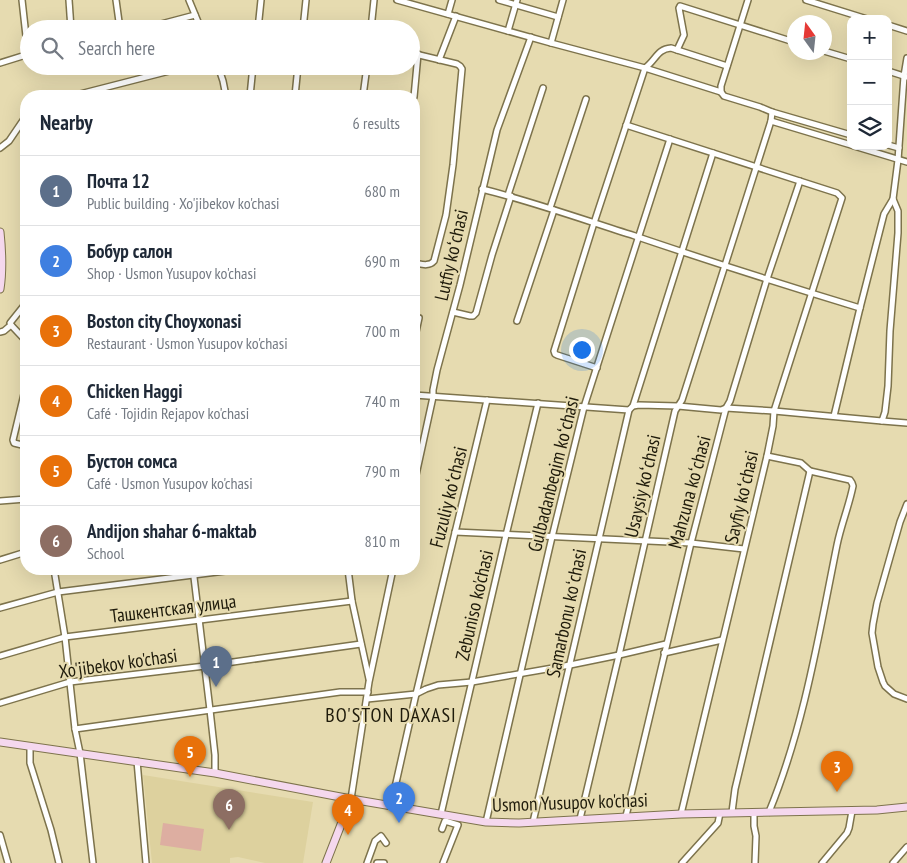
<!DOCTYPE html>
<html lang="en">
<head>
<meta charset="utf-8">
<style>
	:root { --surface:#fff; --page:#f2f2f3; --text:#1f2937; --muted:#747a83; --line:#e0e1e3; --accent:#5961d9 }
	body { margin:0; font-family:"PT Sans Narrow",sans-serif; background:var(--page); color:var(--text) }
	.controls { position:absolute; right:15px; top:15px; display:grid; overflow:hidden; border-radius:10px; box-shadow:0 5px 20px #0002 }
	.controls button { width:45px; height:45px; display:grid; place-items:center; padding:0; border:0; border-bottom:1px solid var(--line); background:var(--surface); color:var(--text); font:25px sans-serif }
	.compass { position:absolute; left:787px; top:15px; width:45px; height:45px; border-radius:50%; background:var(--surface); box-shadow:0 5px 20px #0002; rotate:345deg }
	.you { position:absolute; left:581px; top:349px; width:18px; height:18px; margin:-12px; border:4px solid #fff; border-radius:50%; background:#1a73e8; box-shadow:0 0 0 8px #1a73e833 }
	.badge { display:grid; place-items:center; width:32px; height:32px; border-radius:50%; background:var(--accent); color:#fff; font-size:16px; font-weight:700 }
	.pin { position:absolute; translate:-50% -41px; filter:drop-shadow(0 1px 2px #0008) }
	.pin::after { content:''; position:absolute; top:26px; width:18px; height:15px; background:inherit; clip-path:polygon(0 0,100% 0,50% 100%) }
	.list { margin:0; padding:0; list-style:none }
	h2 { display:flex; justify-content:space-between; align-items:center; height:65px; margin:0; padding:0 20px; font-size:21px }
	h2 small { font-size:16px; font-weight:400; color:var(--muted) }
	.list li { display:grid; grid-template-columns:32px 1fr auto; gap:15px; align-items:center; box-sizing:border-box; height:70px; padding:0 20px; border-top:1px solid var(--line) }
	.list b { display:block; font-size:19px; white-space:nowrap }
	.list p { margin:0; font-size:16px; white-space:nowrap; color:var(--muted) }
	.list em { font-size:16px; font-style:normal; color:var(--muted) }
	.icon { flex:none; width:28px; height:28px; fill:none; stroke:currentColor; stroke-width:2; stroke-linecap:round; stroke-linejoin:round }
	.map { position:relative; flex:none; width:907px; height:863px; overflow:hidden }
	.search { position:absolute; background:var(--surface); box-shadow:0 5px 20px #0002; left:20px; top:20px; width:400px; height:55px; display:flex; align-items:center; gap:12px; box-sizing:border-box; padding:0 18px; border-radius:28px; color:var(--muted); font-size:19px }
	.panel { position:absolute; background:var(--surface); box-shadow:0 5px 20px #0002; left:20px; top:90px; width:400px; height:485px; border-radius:20px }
	.map>svg:first-child { display:block }
</style>
</head>
<body>
<div class="map">
<svg width="907" height="863" viewBox="0 0 907 863">
	<rect width="100%" height="100%" fill="#e6dbb0"/>
	<polygon fill="#ddd19e" points="143,775 313,802 303,863 265,863 238,857 230,858 230,863 152,863"/>
	<polygon fill="#ddaea1" points="163,823 204,829 201,851 160,845"/>
	<g fill="none" stroke-linecap="round" stroke-linejoin="round">
		<g stroke="#7d734c" stroke-width="8">
			<g id="street">
				<polyline points="22,0 28,54"/>
				<polyline points="69,0 71,29"/>
				<polyline points="116,0 120,29"/>
				<polyline points="189,0 201,29"/>
				<polyline points="397,0 551,43 645,68 594,223 554,351 555,354 557,355 597,368"/>
				<polyline points="499,0 558,17"/>
				<polyline points="748,0 721,86 721,92 724,96 760,107 772,112 851,135"/>
				<polyline points="806,0 867,19"/>
				<polyline points="448,14 452,0"/>
				<polyline points="888,25 907,31"/>
				<polyline points="142,29 195,15"/>
				<polyline points="258,29 261,0"/>
				<polyline points="303,29 306,0"/>
				<polyline points="371,29 374,0"/>
				<polyline points="508,31 517,0"/>
				<polyline points="551,43 563,0"/>
				<polyline points="677,50 684,35 679,8 680,6 794,42"/>
				<polyline points="824,51 851,59"/>
				<path d="M411,53L457,64L460,66L462,69L453,165L446,215L434,261C429,267 421,264 414,263"/>
				<polyline points="439,60 456,16"/>
				<polyline points="0,63 29,54"/>
				<polyline points="218,66 223,81 226,96"/>
				<path d="M645,68C656,60 657,49 671,48L727,66"/>
				<polyline points="645,68 721,92"/>
				<polyline points="888,71 907,77"/>
				<polyline points="72,96 189,66"/>
				<polyline points="250,96 253,66"/>
				<polyline points="295,96 298,66"/>
				<polyline points="363,96 367,66"/>
				<polyline points="414,97 418,54"/>
				<polyline points="771,121 851,145"/>
				<polyline points="626,125 837,193 842,198 774,411 773,426 767,456 681,814"/>
				<polyline points="888,145 899,148"/>
				<polyline points="854,146 907,162"/>
				<polyline points="0,148 9,141 26,116"/>
				<path d="M482,189C534,202 584,220 635,236C709,261 784,285 860,308"/>
				<polyline points="508,195 543,88"/>
				<polyline points="550,208 586,99"/>
				<polyline points="26,303 10,323 11,325 26,341"/>
				<polyline points="453,312 470,316 473,316 476,313 492,255 511,196"/>
				<polyline points="517,321 554,210"/>
				<polyline points="0,332 4,331 11,325"/>
				<polyline points="414,341 419,318"/>
				<polyline points="26,386 13,440 14,443 26,446"/>
				<polyline points="414,395 629,410 633,406 639,405 678,406 721,410 726,408 774,411 882,421 885,412 888,386 890,331 898,233 898,211 893,199 898,160 904,76 907,58"/>
				<polyline points="633,406 713,153"/>
				<polyline points="834,416 860,308 884,214 893,199"/>
				<polyline points="882,421 907,423"/>
				<path d="M767,456L801,463L810,471L850,480L852,483L853,486C849,506 841,525 837,545C819,634 804,727 769,812"/>
				<polyline points="414,484 433,397 433,390 437,370 460,285 497,130 531,37"/>
				<polyline points="0,501 26,499"/>
				<polyline points="907,504 900,522 877,603 873,624 872,633 878,667 883,682 885,686 894,694 907,699"/>
				<polyline points="455,532 691,543 744,549"/>
				<polyline points="0,560 26,552"/>
				<polyline points="54,569 65,637 75,729 80,753 93,863"/>
				<polyline points="193,569 210,710 215,755 215,773"/>
				<polyline points="348,569 352,601 369,679"/>
				<polyline points="0,608 58,592 241,569"/>
				<polyline points="664,653 722,640"/>
				<polyline points="0,656 65,637 352,601"/>
				<polyline points="367,699 416,694 426,689 438,685 472,682 570,665 619,655 666,644"/>
				<polyline points="0,703 70,682 205,666 361,644"/>
				<polyline points="75,729 340,692 368,692"/>
				<polyline points="30,746 30,763 51,830 59,863"/>
				<polyline points="137,761 146,863"/>
				<polyline points="351,799 369,682 393,569"/>
				<polyline points="391,805 416,694 487,400"/>
				<polyline points="732,812 735,789 752,718 810,471"/>
				<polyline points="754,812 754,826 756,836 755,863"/>
				<polyline points="441,814 506,535 538,403"/>
				<polyline points="626,816 691,543 726,408 730,401 767,279 800,181"/>
				<polyline points="580,819 619,655 675,411 682,400 771,121 772,112"/>
				<polyline points="486,822 552,537 584,407 670,139"/>
				<path d="M533,822C566,685 596,547 629,410"/>
				<polyline points="442,829 445,821 458,825 443,863"/>
				<polyline points="0,835 8,863"/>
				<polyline points="367,863 375,841 381,836 386,843"/>
				<polyline points="377,863 384,863"/>
				<polyline points="682,863 718,823 720,813"/>
				<polyline points="822,863 847,833 849,828 852,811"/>
				<polyline points="893,863 907,847"/>
			</g>
		</g>
		<g stroke="#7d734c" stroke-width="9">
			<g id="secondary">
				<path d="M0,232C2,251 3,270 0,289"/>
				<polyline points="0,742 215,773 351,799 486,822 519,823 681,814 877,810 907,807"/>
				<polyline points="326,863 351,799"/>
			</g>
		</g>
		<use href="#street" stroke="#fff" stroke-width="5"/>
		<use href="#secondary" stroke="#f5d8ee" stroke-width="7"/>
	</g>
	<g text-anchor="middle" stroke-width="4" stroke-linejoin="round" paint-order="stroke">
		<g font-size="19" fill="#1f1b0b" stroke="#e6dbb0">
			<text transform="translate(451 255) rotate(-77)" y="7">Lutfiy koʻchasi</text>
			<text transform="translate(553 474) rotate(-76)" y="7">Gulbadanbegim koʻchasi</text>
			<text transform="translate(642 486) rotate(-77)" y="7">Usaysiy koʻchasi</text>
			<text transform="translate(689 492) rotate(-75)" y="7">Mahzuna koʻchasi</text>
			<text transform="translate(448 497) rotate(-76)" y="7">Fuzuliy koʻchasi</text>
			<text transform="translate(741 497) rotate(-77)" y="7">Sayfiy koʻchasi</text>
			<text transform="translate(474 605) rotate(-77)" y="7">Zebuniso ko'chasi</text>
			<text transform="translate(173 608) rotate(-7)" y="7">Ташкентская улица</text>
			<text transform="translate(566 613) rotate(-78)" y="7">Samarbonu koʻchasi</text>
			<text transform="translate(118 663) rotate(-8)" y="7">Xo'jibekov ko'chasi</text>
			<text transform="translate(570 802) rotate(-2)" y="7">Usmon Yusupov ko'chasi</text>
		</g>
		<g font-size="20" letter-spacing="1" fill="#1f1b0b" stroke="#e6dbb0">
			<text x="391" y="722">BO'STON DAXASI</text>
		</g>
	</g>
</svg>
<div class="controls">
<button>+</button>
<button>−</button>
<button><svg class="icon" aria-label="layers" viewBox="0 0 24 24"><path d="M12 4l9 5-9 5-9-5zM3 14l9 5 9-5"/></svg></button>
</div>
<svg class="compass" viewBox="-18 -18 36 36"><path d="M0-13l5 13h-10z" fill="#e53935"/><path d="M0 13l5-13h-10z" fill="#747a83"/></svg>
<div class="you"></div>
<div class="pin badge" style="left:216px;top:687px;background:#5c6f8a">1</div>
<div class="pin badge" style="left:399px;top:823px;background:#3f7fe0">2</div>
<div class="pin badge" style="left:837px;top:792px;background:#e8710a">3</div>
<div class="pin badge" style="left:348px;top:835px;background:#e8710a">4</div>
<div class="pin badge" style="left:190px;top:777px;background:#e8710a">5</div>
<div class="pin badge" style="left:229px;top:830px;background:#8d6e63">6</div>
<div class="search"><svg class="icon" aria-label="search" viewBox="0 0 24 24"><circle cx="10" cy="10" r="6"/><path d="M15 15l6 6"/></svg>Search here</div>
<section class="panel">
<h2>Nearby<small>6 results</small></h2>
<ul class="list">
<li><span class="badge" style="background:#5c6f8a">1</span><div><b>Почта 12</b><p>Public building · Xo'jibekov ko'chasi</p></div><em>680 m</em></li>
<li><span class="badge" style="background:#3f7fe0">2</span><div><b>Бобур салон</b><p>Shop · Usmon Yusupov ko'chasi</p></div><em>690 m</em></li>
<li><span class="badge" style="background:#e8710a">3</span><div><b>Boston city Choyxonasi</b><p>Restaurant · Usmon Yusupov ko'chasi</p></div><em>700 m</em></li>
<li><span class="badge" style="background:#e8710a">4</span><div><b>Chicken Haggi</b><p>Café · Tojidin Rejapov ko'chasi</p></div><em>740 m</em></li>
<li><span class="badge" style="background:#e8710a">5</span><div><b>Бустон сомса</b><p>Café · Usmon Yusupov ko'chasi</p></div><em>790 m</em></li>
<li><span class="badge" style="background:#8d6e63">6</span><div><b>Andijon shahar 6-maktab</b><p>School</p></div><em>810 m</em></li>
</ul>
</section>
</div>
</body>
</html>
